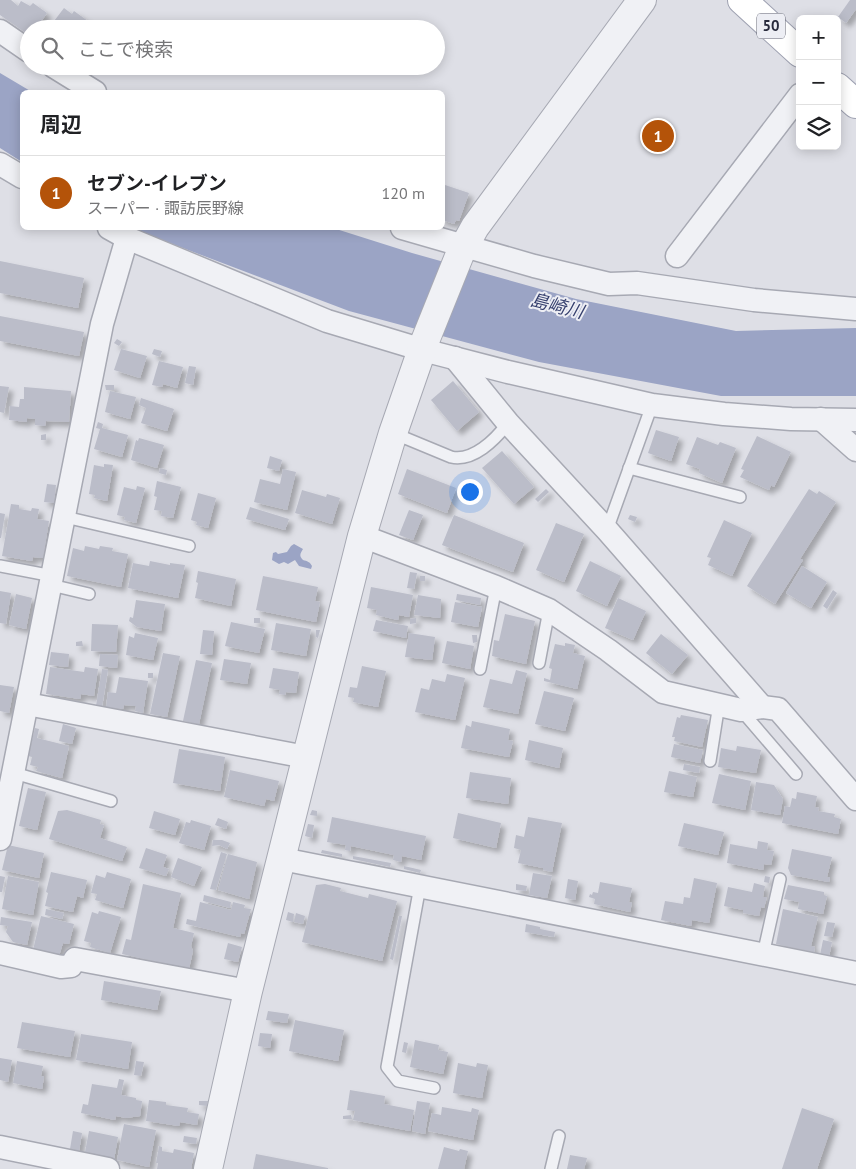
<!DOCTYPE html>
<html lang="ja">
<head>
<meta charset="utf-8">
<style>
	:root { --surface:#fff; --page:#f6f6f6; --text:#202124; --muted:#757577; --line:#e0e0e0; --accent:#b45309 }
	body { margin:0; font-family:"PT Sans","Noto Sans JP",sans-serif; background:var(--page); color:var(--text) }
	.controls { position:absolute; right:15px; top:15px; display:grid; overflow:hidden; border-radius:8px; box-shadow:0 2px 12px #0003 }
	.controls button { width:45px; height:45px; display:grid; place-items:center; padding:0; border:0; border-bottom:1px solid var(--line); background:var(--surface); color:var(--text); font:25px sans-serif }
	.you { position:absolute; left:469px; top:491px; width:18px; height:18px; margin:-12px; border:4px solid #fff; border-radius:50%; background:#1a73e8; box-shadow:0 0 0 8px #1a73e833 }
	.badge { display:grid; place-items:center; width:32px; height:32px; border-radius:50%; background:var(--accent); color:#fff; font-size:16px; font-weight:700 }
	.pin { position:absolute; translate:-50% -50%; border:2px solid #fff; box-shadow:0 1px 5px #0006 }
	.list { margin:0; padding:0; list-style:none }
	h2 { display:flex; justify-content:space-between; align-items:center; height:65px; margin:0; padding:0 20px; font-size:21px }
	h2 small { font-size:16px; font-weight:400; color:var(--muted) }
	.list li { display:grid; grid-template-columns:32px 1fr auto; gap:15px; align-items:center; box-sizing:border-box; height:75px; padding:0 20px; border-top:1px solid var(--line) }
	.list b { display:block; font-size:19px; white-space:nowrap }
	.list p { margin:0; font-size:16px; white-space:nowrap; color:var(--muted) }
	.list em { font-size:16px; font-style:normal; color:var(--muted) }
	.icon { flex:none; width:28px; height:28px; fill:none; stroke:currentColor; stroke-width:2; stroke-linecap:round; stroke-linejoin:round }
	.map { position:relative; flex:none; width:856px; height:1169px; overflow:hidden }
	.search { position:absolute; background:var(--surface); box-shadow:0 2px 12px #0003; left:20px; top:20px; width:425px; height:55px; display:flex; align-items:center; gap:12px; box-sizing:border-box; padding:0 18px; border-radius:28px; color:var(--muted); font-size:19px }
	.panel { position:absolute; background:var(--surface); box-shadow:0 2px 12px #0003; left:20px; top:90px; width:425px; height:140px; border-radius:8px }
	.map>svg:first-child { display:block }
</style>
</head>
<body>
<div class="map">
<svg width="856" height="1169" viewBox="0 0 856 1169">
	<defs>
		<filter id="shadow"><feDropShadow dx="4.5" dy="4.5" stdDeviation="2.5" flood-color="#0004"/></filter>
	</defs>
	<rect width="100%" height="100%" fill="#dedfe6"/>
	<g fill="#9ba4c5">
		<polygon points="0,73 32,92 22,92 22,162 0,148"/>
		<polygon points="135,228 333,228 412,253 576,299 736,331 856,328 856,396 721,396 539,362 349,311 146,234"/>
		<path d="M294,544L303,549C300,554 299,556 303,560C307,561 310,562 312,566L311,569L299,566L295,560L288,564L284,562L279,564L272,560L273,553L276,552L278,554L287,552L291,546Z"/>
	</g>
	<g fill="#bbbdc9" filter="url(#shadow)">
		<polygon points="0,0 11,0 18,6 21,1 30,6 33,3 47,13 36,29 29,29 29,35 0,15"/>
		<polygon points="850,0 856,0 856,9 846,23 838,17"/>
		<polygon points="64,8 72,14 74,11 92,24 88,29 48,29"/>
		<polygon points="442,184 469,193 459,221 456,220 454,224 442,220"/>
		<polygon points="0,261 84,278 78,308 0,293"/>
		<polygon points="0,316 84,332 79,356 0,341"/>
		<polygon points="117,339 122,342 119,346 114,343"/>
		<polygon points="121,349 147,356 140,378 114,370"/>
		<polygon points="154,349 162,351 160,357 152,354"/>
		<polygon points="159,361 183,367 177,388 163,384 162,387 152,385"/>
		<polygon points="189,366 196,367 193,385 185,383"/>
		<polygon points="453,381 479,412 457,431 431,400"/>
		<polygon points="105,385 114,385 114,390 106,390"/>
		<polygon points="0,386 9,387 4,413 0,412"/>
		<polygon points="24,387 71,391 69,422 46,421 45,426 35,425 35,419 27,418 27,422 9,420 10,406 19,407 20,399 24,399"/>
		<polygon points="110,391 136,397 130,419 105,412"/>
		<polygon points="141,398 174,409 167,431 141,423 146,408 139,405"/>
		<polygon points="98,422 103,424 102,428 128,435 122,457 94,449 100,429 96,428"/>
		<polygon points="656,430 679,437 671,461 648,453"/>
		<polygon points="46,434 46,440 41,440 41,435"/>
		<polygon points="757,436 791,452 774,487 771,485 769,490 740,477 744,470 741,469"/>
		<polygon points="697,437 718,445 720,442 736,448 722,483 699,473 700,469 686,464"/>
		<polygon points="139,438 164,445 157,468 131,460 136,440 138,441"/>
		<polygon points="502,451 534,487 514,504 482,468"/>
		<polygon points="270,456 282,460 279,471 267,468"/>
		<polygon points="104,464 113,465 107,501 94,498 95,495 89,494 94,465 104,467"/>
		<polygon points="160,468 167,470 166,475 159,473"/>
		<polygon points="283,469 296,472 287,510 254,502 260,479 280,484"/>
		<polygon points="407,469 456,488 447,513 398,494"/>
		<polygon points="157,481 181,487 173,518 161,516 162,511 154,510 157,497 154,496"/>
		<polygon points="47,484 56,485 54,503 44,502"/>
		<polygon points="137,486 145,488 136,523 124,520 125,517 117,515 124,487 136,490"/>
		<polygon points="546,489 549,492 538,502 535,499"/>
		<polygon points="809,489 817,494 819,491 836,502 800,559 803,560 775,604 747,586"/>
		<polygon points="302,490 326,497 327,494 340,498 332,524 295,513"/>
		<polygon points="198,493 216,498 208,528 196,525 197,522 191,520"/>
		<polygon points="11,504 19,505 19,509 31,511 32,508 39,509 37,519 49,521 43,558 33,557 32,561 2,556"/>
		<polygon points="250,507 289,519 285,530 246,519"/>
		<polygon points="409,510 423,515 413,540 399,535"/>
		<polygon points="0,513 5,514 1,538 0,538"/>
		<polygon points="454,515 524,543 513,572 442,545"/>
		<polygon points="630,515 637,517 635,522 628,519"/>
		<polygon points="724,520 752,533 732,576 708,565 711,558 707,557"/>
		<polygon points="556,523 584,534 564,582 536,570"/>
		<polygon points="85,546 99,549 100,546 113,548 112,551 128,554 121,587 67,576 73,548 84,551"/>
		<polygon points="150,561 170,565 170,563 185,565 178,598 128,588 133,563 149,566"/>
		<polygon points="590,561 621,576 607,606 576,591"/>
		<polygon points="802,566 827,582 811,608 786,593"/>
		<polygon points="198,571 236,579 231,606 195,598 198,583 196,582"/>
		<polygon points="410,572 417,573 414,589 407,588"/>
		<polygon points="263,576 318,587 315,601 320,602 316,622 256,610"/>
		<rect x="420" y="576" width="5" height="5"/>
		<polygon points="371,587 413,595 409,617 399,615 398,620 376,615 377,610 367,608"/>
		<polygon points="833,590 837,593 827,609 823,606"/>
		<polygon points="0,591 11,593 6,624 0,623"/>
		<polygon points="16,594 32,598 26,629 9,625"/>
		<polygon points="457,594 481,598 480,605 456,600"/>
		<polygon points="418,595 441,599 440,618 414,615"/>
		<polygon points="618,598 646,611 633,640 605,628"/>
		<polygon points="136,600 165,604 161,631 137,627 129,621 130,617 133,618"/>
		<polygon points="455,602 482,607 478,627 451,622"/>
		<polygon points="505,614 535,621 526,664 492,656 494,640 499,641"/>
		<rect x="254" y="618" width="6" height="5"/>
		<polygon points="416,618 416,623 410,624 410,619"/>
		<polygon points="376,620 408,626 406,638 373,631"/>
		<polygon points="231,622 265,629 259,653 225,646"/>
		<polygon points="276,623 311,629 306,656 271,650"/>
		<polygon points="92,624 118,625 116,652 91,651"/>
		<polygon points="203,630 214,631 212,655 200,654"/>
		<polygon points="316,630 320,630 318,638 316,637"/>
		<polygon points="135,633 158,638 153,660 126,655 129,636 134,638"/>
		<polygon points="409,633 435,637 432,660 405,657"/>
		<polygon points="661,634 688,655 672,674 646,653"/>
		<polygon points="472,635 477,635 477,642 473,643"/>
		<polygon points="82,641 83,646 76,646 76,642"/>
		<polygon points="447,641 474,646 470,669 442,663"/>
		<polygon points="565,643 575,645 573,653 585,656 577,689 544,681 544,678 550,680 552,669 549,668 555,644 565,646"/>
		<polygon points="51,652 69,654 68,667 49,665"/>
		<polygon points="163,653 180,656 167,717 150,714"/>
		<polygon points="100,654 118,655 117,668 99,666"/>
		<polygon points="224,659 251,663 247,684 220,680"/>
		<polygon points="196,660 212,663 199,724 183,721"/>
		<polygon points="362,666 386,671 378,707 353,702 354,698 348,697 350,687 357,688"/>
		<polygon points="50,667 84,672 85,667 98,669 94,696 81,694 80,699 46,694"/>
		<polygon points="273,668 299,672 296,693 286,692 285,695 279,694 280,690 269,688"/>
		<polygon points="102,669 108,670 102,707 96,706"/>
		<polygon points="516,670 527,673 518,714 483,707 490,679 512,684"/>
		<rect x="148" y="673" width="5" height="5"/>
		<polygon points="447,674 465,678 455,720 415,712 421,688 429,690 432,679 445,682"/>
		<polygon points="119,677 148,681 143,713 135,711 136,706 124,705 123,709 106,707 108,692 116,693"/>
		<polygon points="0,685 14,687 9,713 0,711"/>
		<polygon points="544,691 574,698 565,731 535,724"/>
		<polygon points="681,715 708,720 702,747 674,741 675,737 672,737 677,717 680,718"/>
		<polygon points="472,721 510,729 508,740 513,741 509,757 461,748 466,725 471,727"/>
		<polygon points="63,724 76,728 72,744 59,741"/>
		<polygon points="35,728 39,729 37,738 69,746 62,778 36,771 38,767 30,765 32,757 28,756"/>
		<polygon points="529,740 563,748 559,768 525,760"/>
		<polygon points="674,744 703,750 700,763 671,757"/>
		<polygon points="737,746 761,750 756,773 718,767 721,748 736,751"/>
		<polygon points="179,749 225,757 220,791 173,783"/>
		<polygon points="684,764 700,767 699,773 683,770"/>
		<polygon points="230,770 279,781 274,801 266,799 264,806 224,797"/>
		<polygon points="669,771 697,777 693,797 664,792"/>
		<polygon points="470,772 511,778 508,804 466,798"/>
		<polygon points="719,774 751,781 745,810 712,803"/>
		<polygon points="756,782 774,785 783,799 780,815 751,810"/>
		<polygon points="28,788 46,792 37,830 19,826"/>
		<polygon points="797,792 817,796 815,807 819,808 818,811 835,814 834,817 841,819 838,834 782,823 785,806 790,807 792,798 796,799"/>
		<polygon points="67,810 101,820 100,824 104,825 100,838 127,847 122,861 49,839 58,811"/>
		<polygon points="312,810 317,811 317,816 310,815"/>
		<polygon points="154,811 180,819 175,835 149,828"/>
		<polygon points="458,813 501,823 496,848 453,838"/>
		<polygon points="332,817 426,836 421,860 402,856 401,862 393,860 394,855 351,846 350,851 345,850 346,845 327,842"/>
		<polygon points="528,817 562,823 552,872 543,870 543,868 518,863 521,850 514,848 516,835 524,837"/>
		<polygon points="218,818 228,822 226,829 215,825"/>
		<polygon points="191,820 211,826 204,850 179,843 186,822 190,823"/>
		<polygon points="684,823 724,832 718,855 678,846"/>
		<polygon points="308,824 314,825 312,838 305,836"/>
		<polygon points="213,840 222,840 230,843 227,849 219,845 212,846"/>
		<polygon points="758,841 768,843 767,850 774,851 771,865 764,864 763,870 727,863 730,844 757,849"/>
		<polygon points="8,845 44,853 39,878 2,870"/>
		<polygon points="146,848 167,855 163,867 169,869 166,876 139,868"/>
		<polygon points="792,849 832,857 827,877 830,877 829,882 791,875 788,868"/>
		<polygon points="322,850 342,854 342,857 321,853"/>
		<polygon points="221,852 227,854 216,890 210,889"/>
		<polygon points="228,854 257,862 249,899 218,890"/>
		<polygon points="353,856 391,863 390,867 353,859"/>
		<polygon points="178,858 202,867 194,886 171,877"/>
		<polygon points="404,866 421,870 420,873 404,869"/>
		<polygon points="51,872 87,880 83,898 77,896 73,912 45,906 48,893 46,892"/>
		<polygon points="107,872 131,879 123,908 95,900 97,894 91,893 96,875 105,878"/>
		<polygon points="533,873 552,876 547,898 529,895"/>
		<polygon points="0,876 5,877 2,892 0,892"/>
		<polygon points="8,876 39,882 33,915 2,909"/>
		<polygon points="765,876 770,877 769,883 764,882"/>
		<polygon points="694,878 717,883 709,923 692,920 691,926 661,920 665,901 683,904 684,897 690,898"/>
		<polygon points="568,879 578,881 575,900 565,898"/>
		<polygon points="600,882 632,888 629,902 632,903 630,912 594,904 595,899 589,897 590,894 592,895 593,892 598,893"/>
		<polygon points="754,883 765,886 763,897 767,897 764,908 761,907 759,916 743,913 743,910 724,906 728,887 752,892"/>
		<polygon points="143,884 181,893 173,928 194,933 191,946 193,951 189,969 122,954 126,939 131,940"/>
		<polygon points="325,884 341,888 340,891 368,898 369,894 397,901 382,961 302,942 316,885"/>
		<polygon points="516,884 527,886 526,891 516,890"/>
		<polygon points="788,885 824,892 824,895 827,896 823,914 798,909 799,902 784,899"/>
		<polygon points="204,895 231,902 230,908 203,901"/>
		<polygon points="200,902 231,910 233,902 245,905 244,908 251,909 244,934 241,933 240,937 186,924 187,919 196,921"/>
		<polygon points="46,909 64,913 62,919 45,915"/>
		<polygon points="783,909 818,917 811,946 815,947 814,952 776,944"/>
		<polygon points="99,911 121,917 110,953 90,947 91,943 84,941 92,912 98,914"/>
		<polygon points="288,912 294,914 293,922 286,920"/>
		<polygon points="296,913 305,916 303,924 294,922"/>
		<polygon points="41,916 74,924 69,944 63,943 59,956 33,950"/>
		<polygon points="399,916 402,916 393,960 390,959"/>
		<polygon points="1,917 32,922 27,945 13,942 6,932 8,926 0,925"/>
		<polygon points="827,922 835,923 832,937 824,936"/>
		<polygon points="526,924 540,927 540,929 555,932 554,937 525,932"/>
		<polygon points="823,940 832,942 829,957 820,955"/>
		<polygon points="228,943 242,947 238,962 224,959"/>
		<polygon points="104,981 161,991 157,1010 101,1000"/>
		<polygon points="268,1011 289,1014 287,1023 266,1020"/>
		<polygon points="295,1020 344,1030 338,1061 289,1051"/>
		<polygon points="22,1022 75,1031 70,1057 17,1048"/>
		<polygon points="260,1033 272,1034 270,1048 258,1046"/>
		<polygon points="81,1034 132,1042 128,1069 76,1060"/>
		<polygon points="415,1040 439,1045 438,1050 448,1052 443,1074 410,1067"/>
		<polygon points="404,1042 408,1043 406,1053 402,1052"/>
		<polygon points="0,1058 12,1060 8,1082 0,1080"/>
		<polygon points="17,1061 43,1066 41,1076 44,1077 42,1089 13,1083"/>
		<polygon points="136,1061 144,1062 141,1076 134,1075"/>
		<polygon points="458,1063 476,1067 477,1063 488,1065 482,1098 453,1093"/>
		<polygon points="119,1079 124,1080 121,1095 136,1098 136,1100 142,1101 140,1116 126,1118 116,1116 115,1120 81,1113 83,1104 88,1105 92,1084 117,1088"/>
		<polygon points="350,1090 385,1096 384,1104 414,1110 410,1131 353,1120 355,1111 347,1110"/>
		<polygon points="149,1100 166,1102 166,1105 188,1108 187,1112 199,1114 197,1125 180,1122 179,1126 146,1121"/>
		<polygon points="199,1101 208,1101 207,1106 199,1105"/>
		<polygon points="417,1101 430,1103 425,1134 412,1131"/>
		<polygon points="442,1107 471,1112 472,1108 479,1110 473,1140 428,1131 432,1113 441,1115"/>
		<polygon points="802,1108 834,1119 817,1169 782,1169"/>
		<polygon points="351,1115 352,1119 343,1119 343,1116"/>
		<polygon points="124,1124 156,1130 149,1167 117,1160"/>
		<polygon points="73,1131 82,1133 79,1151 70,1149"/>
		<polygon points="89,1131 118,1137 114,1160 96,1157 97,1155 85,1152"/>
		<polygon points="184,1136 197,1138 196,1144 183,1142"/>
		<polygon points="159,1146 162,1147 162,1151 173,1153 174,1149 194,1153 191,1169 157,1169 158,1163 156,1163"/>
		<polygon points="444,1147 459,1151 460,1149 468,1151 464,1169 438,1169"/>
		<polygon points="256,1154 328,1168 328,1169 253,1169"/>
		<polygon points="570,1155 587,1158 584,1169 567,1169"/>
	</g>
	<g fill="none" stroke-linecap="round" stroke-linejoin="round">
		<g stroke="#a7a9b3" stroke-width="14">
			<g id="service">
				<path d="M393,433L451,457C473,462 495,440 508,423"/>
				<polyline points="629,468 740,497"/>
				<polyline points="65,517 189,546"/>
				<polyline points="607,530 652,405"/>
				<polyline points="0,566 53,576"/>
				<polyline points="51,585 89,594"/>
				<polyline points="539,663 549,610"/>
				<polyline points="480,669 496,587"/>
				<polyline points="741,710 796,774"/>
				<polyline points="710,761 719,704"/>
				<polyline points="14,773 111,801"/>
				<polyline points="420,886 387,1067 398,1081 434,1088"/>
				<polyline points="763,955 780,879"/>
				<polyline points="551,1169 559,1136"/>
			</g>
		</g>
		<g stroke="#a7a9b3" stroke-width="25">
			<g id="minor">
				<polyline points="0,31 29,51"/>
				<polyline points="53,66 95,92"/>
				<polyline points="0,164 22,177"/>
				<polyline points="109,228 127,238 327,321 423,350 508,372 652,405 724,414 791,419 856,420"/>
				<polyline points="402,228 534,266 609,284 637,283 754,300 856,309"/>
				<polyline points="677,256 800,95"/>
				<polyline points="455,358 508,423 607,530 762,707"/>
				<polyline points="821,419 856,450"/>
				<polyline points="362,536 496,587 549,610 608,650 663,692 741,710 762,707 778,709 856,799"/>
				<polyline points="27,704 306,757"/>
				<polyline points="0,839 102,324 127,238"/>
				<polyline points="282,859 856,973"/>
				<polyline points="0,953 61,967 71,966 75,959 248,991"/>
				<polyline points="0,1147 108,1169"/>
			</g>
		</g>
		<g stroke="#a7a9b3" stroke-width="30">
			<polyline id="tertiary" points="208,1169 248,991 362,536 393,433 425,341 460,254 475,227 642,0"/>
		</g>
		<g stroke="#9ea1b1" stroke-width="30">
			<g id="primary">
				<polyline points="742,0 800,53"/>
				<polyline points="837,87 856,104"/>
			</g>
		</g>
		<use href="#service" stroke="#f0f1f5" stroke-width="11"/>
		<use href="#minor" stroke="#f0f1f5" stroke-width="22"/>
		<use href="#tertiary" stroke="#f0f1f5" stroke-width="28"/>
		<use href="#primary" stroke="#fff" stroke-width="28"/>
	</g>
	<g text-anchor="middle" stroke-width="4" stroke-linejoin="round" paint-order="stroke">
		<rect fill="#edeef4" stroke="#636573" stroke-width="1" x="757" y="13.5" width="28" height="25" rx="4"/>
		<g font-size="15" font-weight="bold" fill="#282a3c">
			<text x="771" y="31">50</text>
		</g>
		<g font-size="18" font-style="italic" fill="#353f6d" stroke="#edeef4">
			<text transform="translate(557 306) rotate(14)" y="6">島崎川</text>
		</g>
	</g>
</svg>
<div class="controls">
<button>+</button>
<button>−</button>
<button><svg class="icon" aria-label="layers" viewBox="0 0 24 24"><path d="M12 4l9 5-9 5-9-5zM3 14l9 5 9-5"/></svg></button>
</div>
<div class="you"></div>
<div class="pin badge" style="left:658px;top:136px">1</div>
<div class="search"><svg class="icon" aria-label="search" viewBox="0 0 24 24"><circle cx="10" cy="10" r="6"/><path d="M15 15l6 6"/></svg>ここで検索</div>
<section class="panel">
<h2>周辺<small></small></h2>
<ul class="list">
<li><span class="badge">1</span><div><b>セブン-イレブン</b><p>スーパー · 諏訪辰野線</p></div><em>120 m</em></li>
</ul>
</section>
</div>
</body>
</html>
